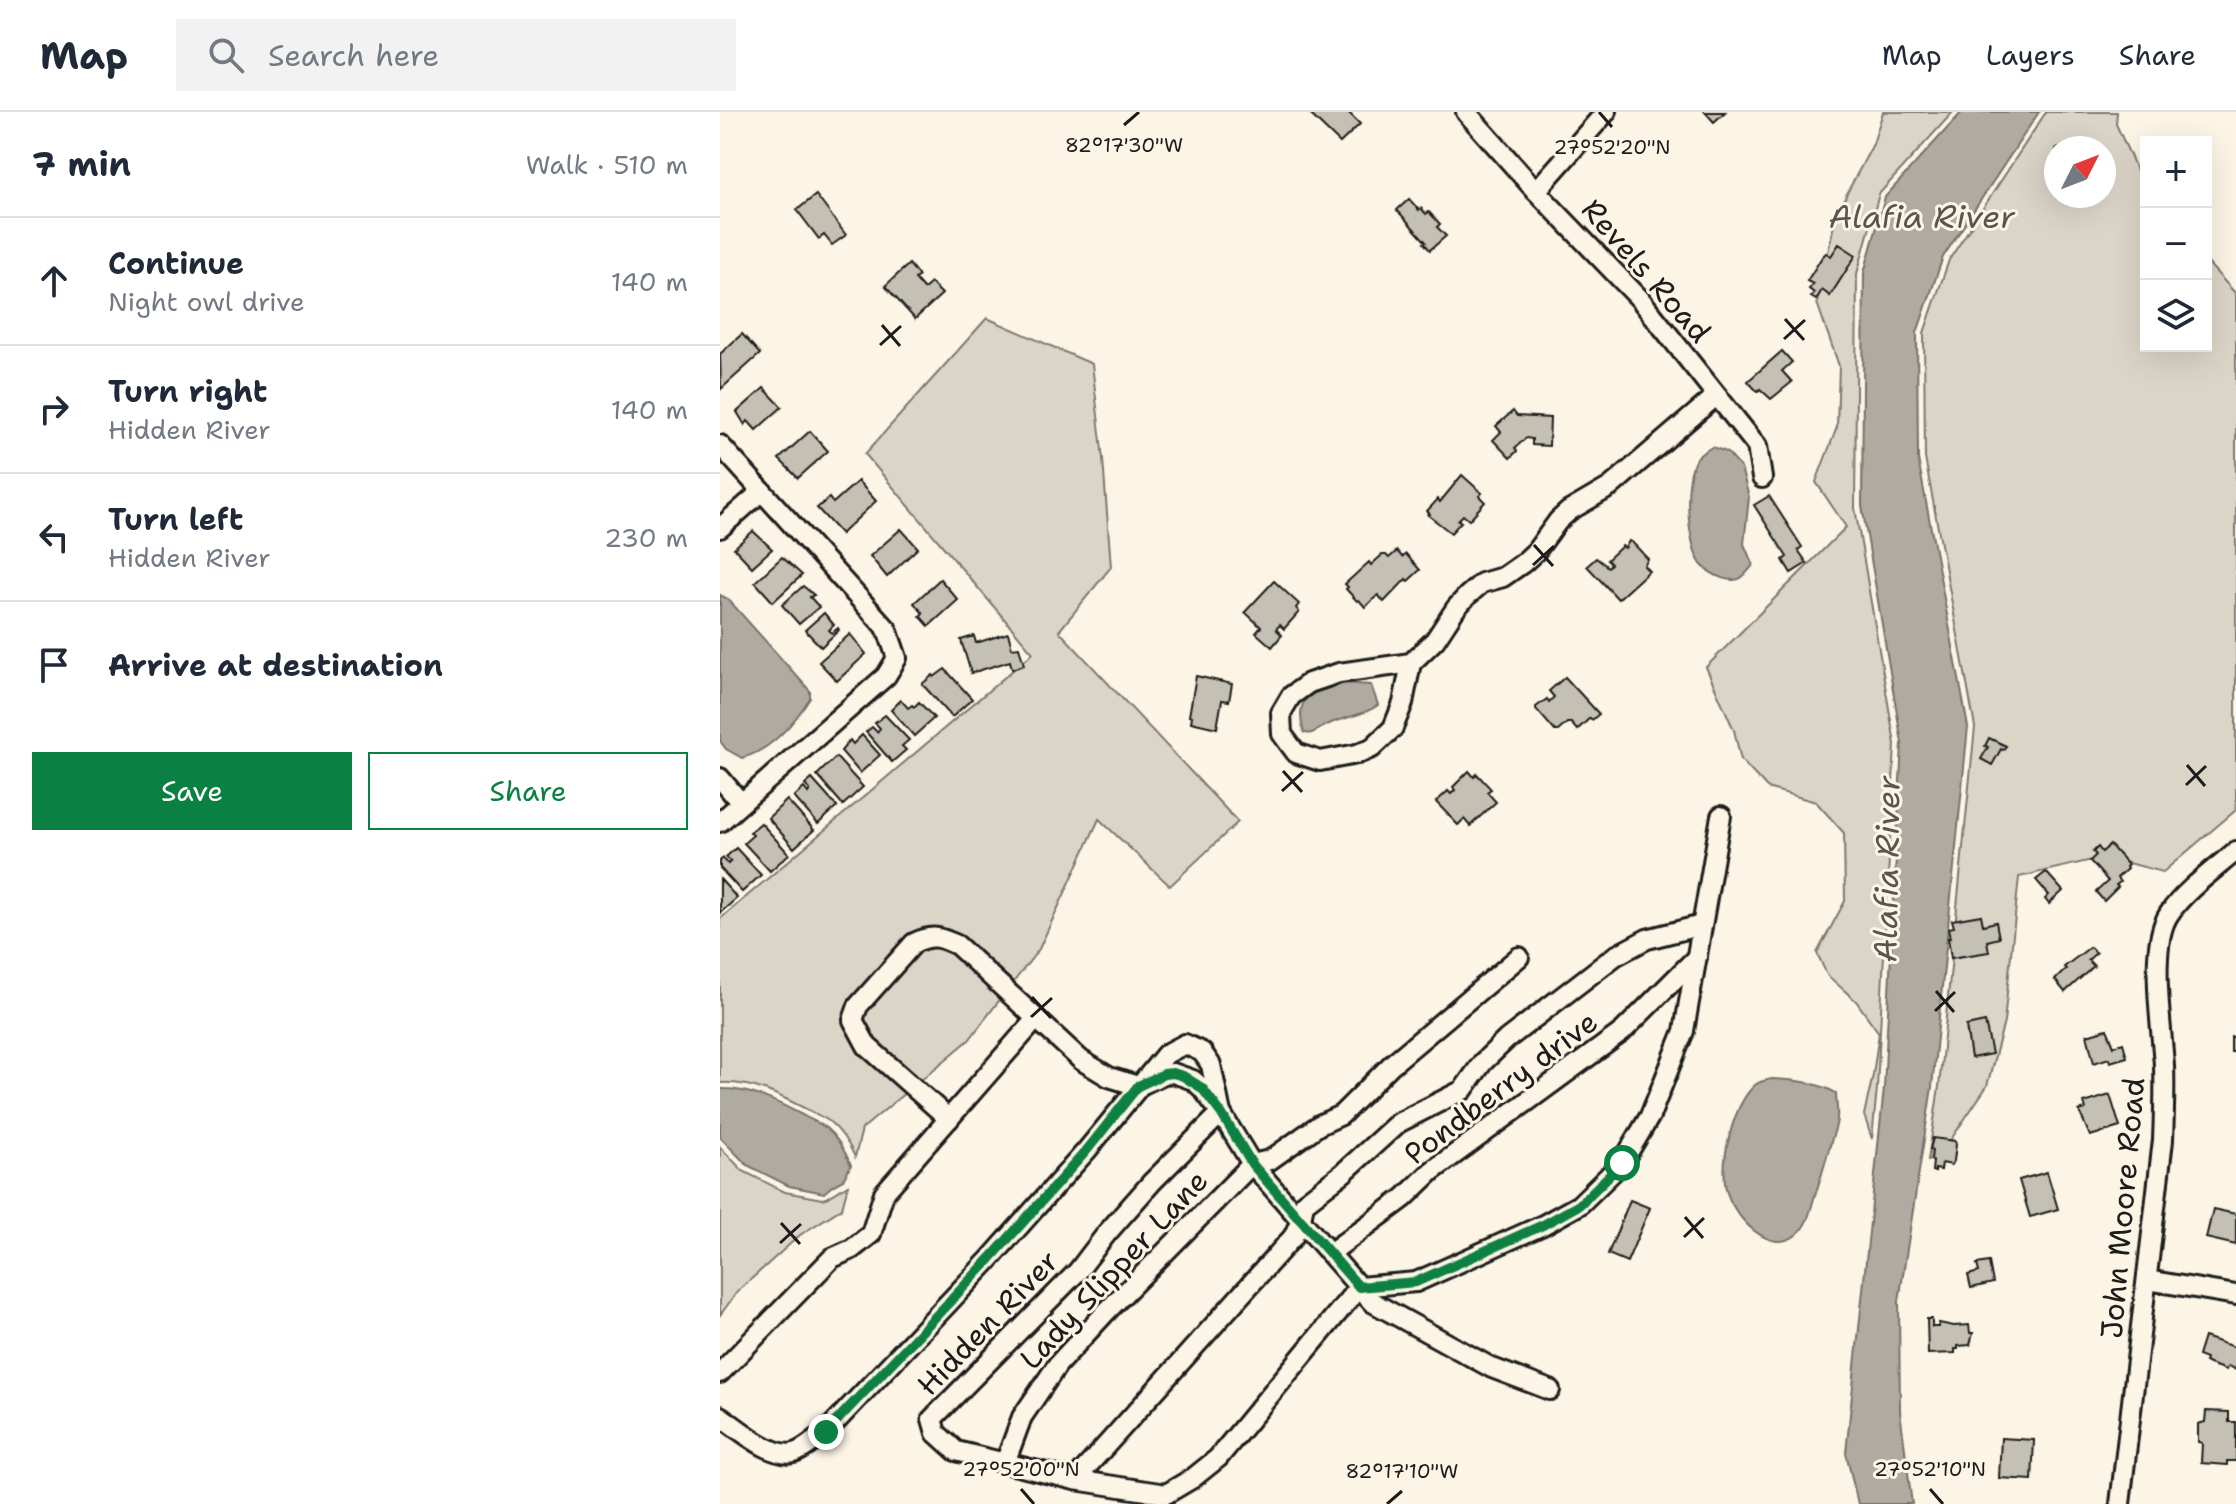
<!DOCTYPE html>
<html lang="en">
<head>
<meta charset="utf-8">
<style>
	:root { --surface:#fff; --page:#f2f2f3; --text:#1f2937; --muted:#747a83; --line:#e0e1e3; --accent:#0b8043 }
	body { margin:0; font-family:"Shantell Sans",sans-serif; background:var(--page); color:var(--text) }
	.controls { position:absolute; right:24px; top:24px; display:grid; overflow:hidden; border-radius:0px; box-shadow:0 8px 32px #0002 }
	.controls button { width:72px; height:72px; display:grid; place-items:center; padding:0; border:0; border-bottom:2px solid var(--line); background:var(--surface); color:var(--text); font:40px sans-serif }
	.compass { position:absolute; left:1324px; top:24px; width:72px; height:72px; border-radius:50%; background:var(--surface); box-shadow:0 8px 32px #0002; rotate:48deg }
	.stop { position:absolute; width:24px; height:24px; margin:-18px; border:6px solid #0b8043; border-radius:50%; background:#fff }
	.stop.end { background:#0b8043; border-color:#fff; box-shadow:0 2px 8px #0008 }
	.list { margin:0; padding:0; list-style:none }
	h2 { display:flex; justify-content:space-between; align-items:center; height:104px; margin:0; padding:0 32px; font-size:34px }
	h2 small { font-size:26px; font-weight:400; color:var(--muted) }
	.list li { display:grid; grid-template-columns:52px 1fr auto; gap:24px; align-items:center; box-sizing:border-box; height:128px; padding:0 32px; border-top:2px solid var(--line) }
	.list b { display:block; font-size:30px; white-space:nowrap }
	.list p { margin:0; font-size:26px; white-space:nowrap; color:var(--muted) }
	.list em { font-size:26px; font-style:normal; color:var(--muted) }
	.actions { display:flex; gap:16px; padding:24px 32px }
	.actions a { flex:1; padding:18px 0; border:2px solid var(--accent); border-radius:0px; text-align:center; font-size:28px; color:var(--accent) }
	.actions .main { background:var(--accent); color:#fff }
	.icon { flex:none; width:44px; height:44px; fill:none; stroke:currentColor; stroke-width:2; stroke-linecap:round; stroke-linejoin:round }
	.map { position:relative; flex:none; width:1516px; height:1392px; overflow:hidden }
	header { display:flex; align-items:center; gap:48px; box-sizing:border-box; height:112px; padding:0 40px; background:var(--surface); border-bottom:2px solid var(--line) }
	header strong { font-size:38px }
	nav { display:flex; gap:44px; margin-inline-start:auto; font-size:28px }
	.search { width:560px; height:72px; background:var(--page); display:flex; align-items:center; gap:20px; box-sizing:border-box; padding:0 28px; border-radius:0px; color:var(--muted); font-size:30px }
	main { display:flex }
	aside { flex:1; background:var(--surface) }
	.map>svg:first-child { display:block }
</style>
</head>
<body>
<header>
<strong>Map</strong>
<div class="search"><svg class="icon" aria-label="search" viewBox="0 0 24 24"><circle cx="10" cy="10" r="6"/><path d="M15 15l6 6"/></svg>Search here</div>
<nav><a>Map</a><a>Layers</a><a>Share</a></nav>
</header>
<main>
<aside>
<h2>7 min<small>Walk · 510 m</small></h2>
<ul class="list">
<li><svg class="icon" aria-label="ahead" viewBox="0 0 24 24"><path d="M12 20V5M6 11l6-6 6 6"/></svg><div><b>Continue</b><p>Night owl drive</p></div><em>140 m</em></li>
<li><svg class="icon" aria-label="right" viewBox="0 0 24 24"><path d="M7 20v-9h11M14 6l5 5-5 5"/></svg><div><b>Turn right</b><p>Hidden River</p></div><em>140 m</em></li>
<li><svg class="icon" aria-label="left" viewBox="0 0 24 24"><path d="M17 20v-9H6M10 6l-5 5 5 5"/></svg><div><b>Turn left</b><p>Hidden River</p></div><em>230 m</em></li>
<li><svg class="icon" aria-label="arrive" viewBox="0 0 24 24"><path d="M6 21V4h12l-3 4 3 4H6"/></svg><div><b>Arrive at destination</b></div></li>
</ul>
<div class="actions"><a class="main">Save</a><a>Share</a></div>
</aside>
<div class="map">
<svg width="1516" height="1392" viewBox="0 0 1516 1392">
	<rect width="100%" height="100%" fill="#fcf5e5"/>
	<filter id="ink" filterUnits="userSpaceOnUse"><feTurbulence type="fractalNoise" baseFrequency=".0125" numOctaves="2"/><feDisplacementMap in="SourceGraphic" scale="16" xChannelSelector="R" yChannelSelector="G"/><feConvolveMatrix kernelMatrix="1 2 1 2 8 2 1 2 1" color-interpolation-filters="sRGB"/></filter>
	<g filter="url(#ink)">
		<g fill="#dbd5c8" stroke="#7c7872" stroke-width="2" fill-rule="evenodd">
			<polygon points="1163,0 1233,0 1159,82 1137,162 1135,396 1175,632 1157,976 1152,1027 1144,1003 1153,963 1159,921 1136,889 1107,863 1097,841 1125,789 1124,721 1096,690 1047,676 1021,648 1014,618 986,555 1126,415 1096,370 1117,315 1119,254 1097,191 1113,117 1127,81 1153,32"/>
			<path d="M1326,0H1397L1396,12L1426,79V234H1486V149L1516,182V698L1443,760L1385,745L1299,765L1284,910L1267,974L1219,1045L1208,1048L1219,975L1255,615L1205,346L1204,221L1229,148ZM1336,36H1384V84H1336Z"/>
			<path d="M267,206L372,252L383,347L391,455L339,519L518,710L450,774L379,707L319,837L292,872C264,846 233,802 191,824L125,912L141,940L186,980L142,1017L135,1045C129,1032 121,1019 110,1010C104,1005 95,1002 88,998C61,984 32,969 0,971V807L313,541L145,342Z"/>
			<path d="M207,833C238,835 260,866 281,886L249,928L200,969L154,928L142,907L145,897L199,837Z"/>
			<path d="M0,1035L23,1059L65,1080L102,1087C110,1086 120,1077 128,1073L122,1096L80,1123L18,1179L0,1203Z"/>
		</g>
		<g fill="#b0aba1" stroke="#75726c" stroke-width="2">
			<polygon points="1242,0 1319,0 1223,145 1197,221 1198,347 1248,615 1212,975 1179,1189 1180,1299 1192,1392 1138,1392 1126,1341 1164,976 1182,631 1142,394 1144,161 1165,85"/>
			<path d="M992,335L1007,340L1021,356L1029,385L1024,432L1033,453C1022,467 1019,471 1002,466C994,463 987,459 981,452C967,432 963,367 976,347C980,341 986,339 992,335Z"/>
			<path d="M0,483L8,487L90,579V586C74,611 52,638 22,646L6,637L0,629Z"/>
			<path d="M622,571L651,573L658,593C646,603 624,605 609,612C602,614 598,620 591,621C589,622 587,621 584,621C573,582 592,582 622,571Z"/>
			<path d="M1052,967C1074,968 1097,970 1116,981C1116,989 1118,998 1117,1006C1117,1014 1113,1022 1111,1030C1106,1048 1101,1066 1095,1083C1091,1096 1088,1113 1077,1122C1050,1146 1012,1103 1006,1077C1000,1048 1013,993 1035,973C1040,969 1046,968 1052,967Z"/>
			<path d="M0,977C30,976 58,990 84,1004C91,1008 100,1011 106,1016C118,1026 125,1039 131,1053L123,1068L112,1074L104,1081L69,1074L27,1053L0,1025Z"/>
		</g>
		<g fill="#c4c0b3" stroke="#1c1c1c" stroke-width="2">
			<polygon points="595,0 628,0 640,12 620,31 591,3"/>
			<polygon points="985,0 1005,0 994,10"/>
			<polygon points="96,83 126,123 112,133 104,123 99,127 77,98"/>
			<polygon points="689,87 699,98 701,96 706,102 709,100 720,112 717,115 726,124 710,138 704,131 706,130 677,98"/>
			<polygon points="1119,132 1136,143 1110,184 1102,178 1096,188 1091,185 1094,181 1089,177 1093,172 1087,169 1102,145 1106,141 1111,144"/>
			<polygon points="189,152 199,164 195,167 204,177 211,171 222,182 195,207 165,174"/>
			<polygon points="22,222 40,242 1,277 0,242"/>
			<polygon points="1062,239 1072,250 1062,259 1072,270 1051,287 1040,277 1038,279 1034,276 1028,269"/>
			<polygon points="44,276 62,295 36,318 28,309 25,313 17,300"/>
			<polygon points="793,299 797,304 830,306 829,334 812,333 812,327 806,326 795,336 797,339 790,346 773,328 781,320 776,314"/>
			<polygon points="90,319 108,339 78,366 59,347"/>
			<polygon points="742,363 762,381 759,384 765,390 749,408 743,403 738,408 741,410 731,421 708,403 710,402 707,399 718,387 720,390"/>
			<polygon points="138,369 156,389 121,422 97,396 109,386 113,391"/>
			<polygon points="1049,384 1082,435 1078,438 1087,451 1071,461 1063,448 1067,445 1034,393"/>
			<polygon points="181,417 198,436 167,465 150,444"/>
			<polygon points="33,419 52,437 32,455 14,436"/>
			<polygon points="909,429 912,430 928,447 924,454 929,459 898,487 867,454 876,446 888,455 891,452 887,448 902,434 905,436"/>
			<polygon points="677,439 682,445 686,442 700,458 688,469 686,467 664,490 658,483 645,495 639,488 637,489 626,477 628,475 625,472 649,450 651,453 662,443 666,443 669,446"/>
			<polygon points="62,445 82,463 53,490 35,470"/>
			<polygon points="220,467 238,488 209,514 200,504 203,501 194,491"/>
			<polygon points="554,469 579,492 576,496 579,500 564,517 560,513 556,517 562,523 552,535 536,521 541,515 525,500"/>
			<polygon points="83,474 94,483 90,485 99,495 79,512 62,493"/>
			<polygon points="104,501 114,513 109,518 112,521 118,516 119,518 101,535 85,518"/>
			<polygon points="288,521 292,536 299,535 304,553 292,557 290,549 251,561 241,528 254,524 256,531"/>
			<polygon points="130,522 146,542 117,569 99,550"/>
			<polygon points="225,557 252,587 232,605 202,572 213,563 214,565"/>
			<polygon points="476,564 512,572 509,589 502,588 497,616 471,610 472,604 469,604"/>
			<polygon points="845,565 879,602 872,608 870,606 857,618 851,611 847,611 838,619 835,619 816,597 816,595 827,587 829,590 834,585 829,579"/>
			<polygon points="181,588 188,596 192,593 194,595 199,590 214,606 194,624 171,598"/>
			<polygon points="165,603 189,628 182,634 186,638 172,650 146,620 152,615 157,620 160,616 155,611"/>
			<polygon points="142,623 160,643 140,661 121,639 130,628 133,632"/>
			<polygon points="1269,626 1286,634 1283,638 1281,637 1272,653 1261,647 1268,635 1265,634"/>
			<polygon points="116,645 143,675 123,693 97,663"/>
			<polygon points="749,659 754,665 757,662 771,677 767,680 776,690 750,714 744,707 738,713 716,690 728,679 731,682 735,678 733,675"/>
			<polygon points="92,667 117,695 98,712 74,685 84,676 88,681 90,678 85,673"/>
			<polygon points="67,688 94,718 74,736 48,706"/>
			<polygon points="41,711 69,742 50,759 24,731 33,723 30,720"/>
			<polygon points="1390,733 1408,753 1406,755 1407,757 1397,766 1400,770 1396,773 1398,775 1384,789 1376,780 1388,769 1370,749 1376,743 1373,740 1378,735 1382,740"/>
			<polygon points="16,736 41,763 22,780 0,756 0,749 3,746 8,752 11,749 6,745"/>
			<polygon points="1326,760 1343,779 1329,792 1325,787 1329,783 1316,768"/>
			<polygon points="0,767 17,786 0,801"/>
			<polygon points="1261,803 1263,813 1276,810 1279,826 1267,829 1269,840 1231,846 1228,826 1230,826 1228,816 1234,815 1232,808"/>
			<polygon points="1370,835 1376,841 1368,848 1374,854 1345,880 1335,868 1346,857 1344,855"/>
			<polygon points="1265,910 1272,942 1251,946 1246,914"/>
			<polygon points="1387,917 1394,934 1403,931 1407,945 1390,950 1389,946 1374,951 1367,923"/>
			<rect x="1511" y="925" width="5" height="15"/>
			<polygon points="1390,983 1400,1015 1370,1024 1359,999 1366,997 1364,991"/>
			<polygon points="1213,1026 1235,1029 1236,1032 1234,1049 1231,1053 1222,1051 1221,1058 1215,1057 1215,1060 1212,1059 1213,1049 1211,1048 1212,1038 1210,1037"/>
			<polygon points="1327,1060 1338,1097 1310,1105 1299,1068"/>
			<polygon points="910,1088 930,1096 907,1150 888,1142"/>
			<polygon points="1493,1097 1516,1102 1516,1133 1486,1126"/>
			<polygon points="1269,1150 1273,1171 1251,1176 1248,1163 1259,1160 1257,1152"/>
			<polygon points="1207,1207 1212,1207 1212,1215 1219,1215 1219,1211 1234,1214 1249,1213 1250,1221 1253,1221 1250,1233 1238,1234 1238,1237 1235,1237 1235,1241 1208,1242"/>
			<polygon points="1484,1225 1514,1235 1516,1228 1516,1258 1508,1254 1506,1258 1489,1252 1485,1250 1486,1247 1478,1244"/>
			<polygon points="1486,1299 1509,1300 1509,1310 1516,1310 1516,1349 1507,1349 1507,1353 1481,1351 1482,1331 1478,1330 1478,1312 1485,1310"/>
			<polygon points="1281,1326 1314,1328 1312,1368 1279,1366"/>
		</g>
		<g fill="none" stroke-linecap="round" stroke-linejoin="round">
			<g stroke="#1c1c1c" stroke-width="24">
				<g id="minor">
					<polyline points="746,0 816,79 920,187 1037,334 1042,366"/>
					<polyline points="816,79 886,0"/>
					<polyline points="0,333 167,517 177,546 166,564 0,710"/>
					<polyline points="0,416 42,379"/>
					<polyline points="691,551 683,591 673,616 652,636 637,642 600,649 576,641 562,622 561,601 571,584 589,571 619,561 691,551 715,528 736,496 747,484 762,471 783,465 803,451 816,439 838,409 849,399 890,375 996,284"/>
					<polyline points="0,666 21,691"/>
					<polyline points="425,971 444,962 453,961 473,968 482,976 501,1001 532,1052 652,1190 772,1256 830,1278"/>
					<polyline points="501,1001 432,1070 387,1121 358,1159 212,1307 216,1321 236,1339 355,1368 446,1382 473,1366 498,1346 639,1175 696,1170 823,1113 859,1093 902,1051 930,1004 964,919 1001,704"/>
					<path d="M229,1007L147,934L133,908L138,894L194,831C212,822 220,825 237,833L361,948L389,965L418,974"/>
					<polyline points="610,1141 684,1086 712,1059 902,920 977,845"/>
					<polyline points="1427,1168 1516,1183"/>
					<polyline points="0,1261 112,1146 132,1137 151,1122 164,1081 316,907"/>
					<path d="M0,1304C17,1315 52,1347 74,1341C85,1338 97,1326 106,1320L270,1147L367,1038L446,942L465,932L482,940L491,953L501,1001"/>
					<polyline points="285,1351 302,1305 338,1252 386,1200 532,1052 550,1048 599,1013 621,1003 672,952 799,845"/>
					<polyline points="355,1368 573,1125 581,1108 584,1091 623,1061 678,1011 743,978 763,950 787,927 895,844 927,827 982,813"/>
					<path d="M1400,1392L1443,1028C1444,1003 1445,978 1444,954C1442,915 1428,833 1449,802C1464,779 1495,757 1516,739"/>
				</g>
			</g>
			<use href="#minor" stroke="#fcf5e5" stroke-width="18"/>
		</g>
	</g>
	<g fill="none" stroke-linecap="round" stroke-linejoin="round" filter="url(#ink)">
		<polyline stroke="#0b8043" stroke-width="10" points="106,1320 270,1147 367,1038 418,974 444,962 453,961 463,964 482,976 501,1001 532,1052 639,1175 696,1170 823,1113 859,1093 902,1051"/>
	</g>
	<path fill="none" stroke="#1c1c1c" stroke-width="3" d="M879,0L892,15M404,13L419,0M1065,207L1084,228M162,213L180,234M1064,227L1085,208M160,233L181,214M814,433L833,454M813,453L834,434M1467,653L1485,674M563,659L582,680M1466,673L1486,654M562,679L583,660M1216,879L1234,900M312,885L331,906M1215,899L1235,880M311,905L332,886M965,1105L983,1126M61,1111L80,1132M964,1125L984,1106M60,1131L81,1112M301,1377L314,1392M1210,1377L1223,1392M667,1392L682,1379"/>
	<g text-anchor="middle" stroke-width="6" stroke-linejoin="round" paint-order="stroke">
		<g font-size="30" fill="#1c1c1c" stroke="#fcf5e5">
			<text transform="translate(926 159) rotate(49)" y="10">Revels Road</text>
			<text transform="translate(781 976) rotate(-37)" y="10">Pondberry drive</text>
			<text transform="translate(1403 1096) rotate(-85)" y="10">John Moore Road</text>
			<text transform="translate(394 1158) rotate(-47)" y="10">Lady Slipper Lane</text>
			<text transform="translate(268 1211) rotate(-46)" y="10">Hidden River</text>
		</g>
		<g font-size="32" font-style="italic" fill="#575551" stroke="#fcf5e5">
			<text x="1202" y="116">Alafia River</text>
			<text transform="translate(1167 757) rotate(-89)" y="11">Alafia River</text>
		</g>
	</g>
	<g font-size="20" text-anchor="middle" fill="#1c1c1c" stroke="#fcf5e5" stroke-width="6" stroke-linejoin="round" paint-order="stroke">
		<text x="404" y="40">82°17'30"W</text>
		<text x="892" y="42">27°52'20"N</text>
		<text x="301" y="1364">27°52'00"N</text>
		<text x="1210" y="1364">27°52'10"N</text>
		<text x="682" y="1366">82°17'10"W</text>
	</g>
</svg>
<div class="controls">
<button>+</button>
<button>−</button>
<button><svg class="icon" aria-label="layers" viewBox="0 0 24 24"><path d="M12 4l9 5-9 5-9-5zM3 14l9 5 9-5"/></svg></button>
</div>
<svg class="compass" viewBox="-18 -18 36 36"><path d="M0-13l5 13h-10z" fill="#e53935"/><path d="M0 13l5-13h-10z" fill="#747a83"/></svg>
<div class="stop" style="left:902px;top:1051px"></div>
<div class="stop end" style="left:106px;top:1320px"></div>
</div>
</main>
</body>
</html>
